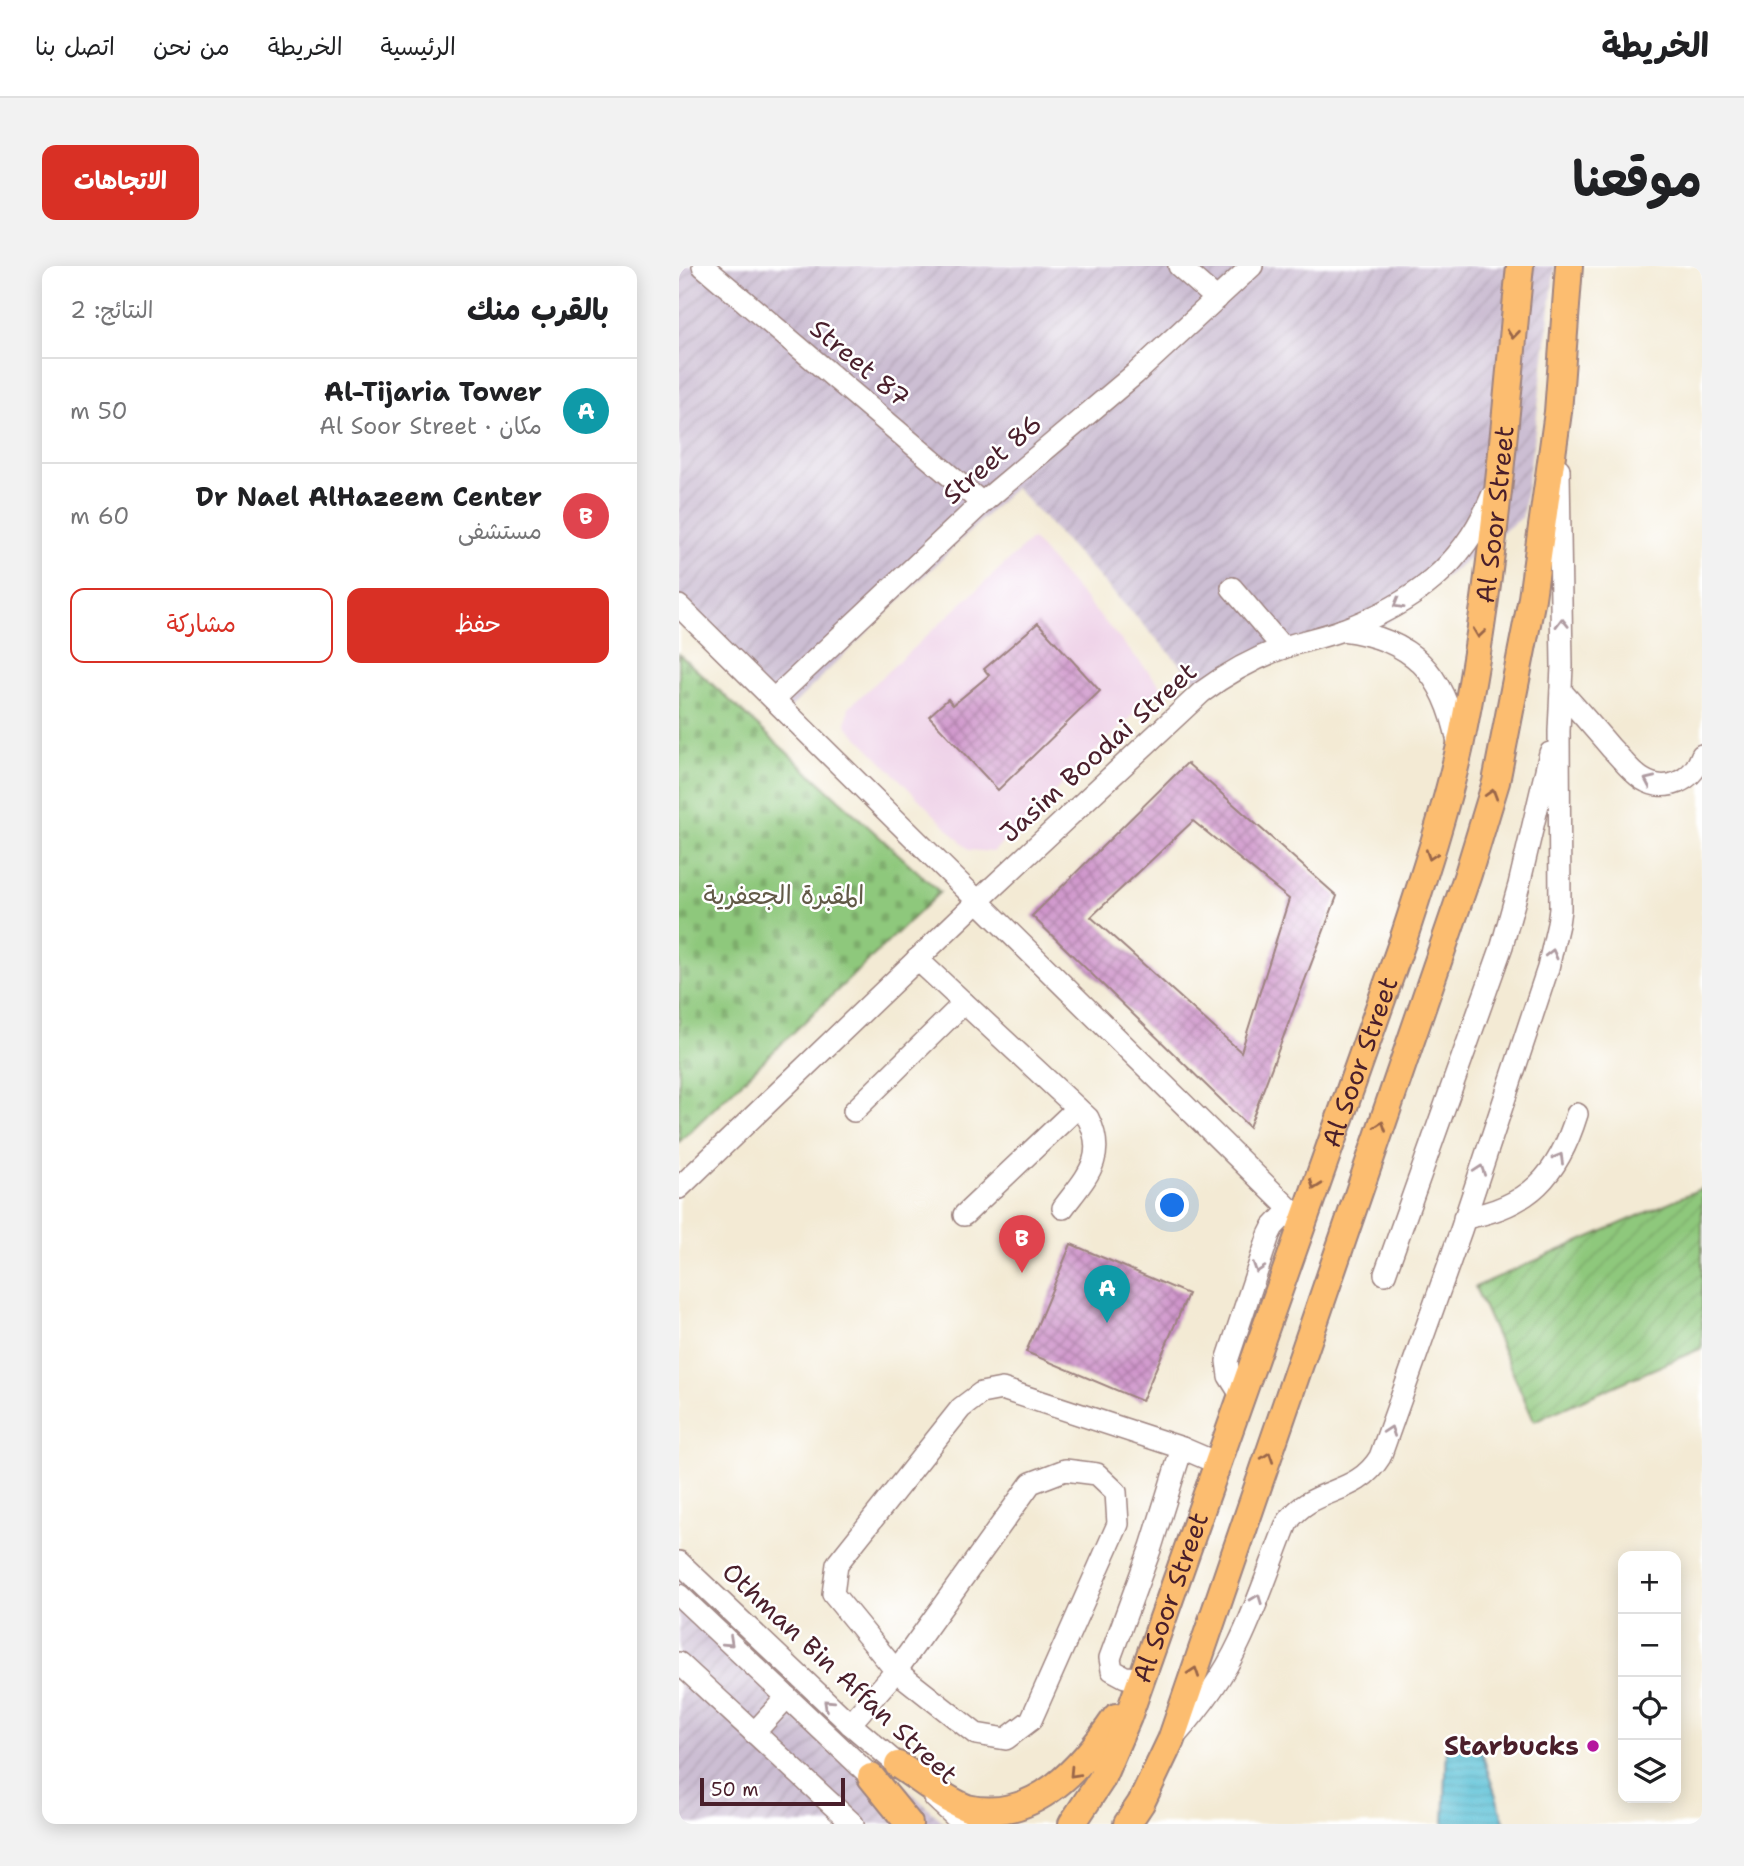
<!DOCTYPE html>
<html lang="ar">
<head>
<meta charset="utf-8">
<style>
	:root { --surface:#fff; --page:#f2f2f2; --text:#202124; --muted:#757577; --line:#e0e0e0; --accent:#d93025 }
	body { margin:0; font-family:"Shantell Sans","Playpen Sans Arabic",sans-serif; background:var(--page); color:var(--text); direction:rtl }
	.controls { position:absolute; right:21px; bottom:21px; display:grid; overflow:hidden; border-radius:14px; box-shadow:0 4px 18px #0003 }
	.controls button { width:63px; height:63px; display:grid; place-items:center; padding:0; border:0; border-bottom:2px solid var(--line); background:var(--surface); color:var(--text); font:35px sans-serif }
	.scale { position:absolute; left:21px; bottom:18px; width:145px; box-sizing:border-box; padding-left:7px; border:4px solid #4a1f2b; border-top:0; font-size:19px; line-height:24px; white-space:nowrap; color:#4a1f2b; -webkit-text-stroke:5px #fff; paint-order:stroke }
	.you { position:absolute; left:494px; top:940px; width:24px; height:24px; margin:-18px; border:5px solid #fff; border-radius:50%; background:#1a73e8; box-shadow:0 0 0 10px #1a73e833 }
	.badge { display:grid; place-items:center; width:46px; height:46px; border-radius:50%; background:var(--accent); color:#fff; font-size:23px; font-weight:700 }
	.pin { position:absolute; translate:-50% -58px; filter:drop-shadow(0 2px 4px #0008) }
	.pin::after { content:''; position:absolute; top:37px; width:24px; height:21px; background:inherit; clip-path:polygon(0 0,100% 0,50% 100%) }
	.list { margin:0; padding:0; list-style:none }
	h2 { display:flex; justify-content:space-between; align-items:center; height:91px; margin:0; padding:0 28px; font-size:30px }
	h2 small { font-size:23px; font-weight:400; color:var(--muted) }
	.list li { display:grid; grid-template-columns:46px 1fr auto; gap:21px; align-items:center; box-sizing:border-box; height:105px; padding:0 28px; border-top:2px solid var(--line) }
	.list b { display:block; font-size:26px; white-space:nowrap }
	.list p { margin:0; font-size:23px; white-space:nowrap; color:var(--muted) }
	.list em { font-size:23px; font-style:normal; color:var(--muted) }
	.actions { display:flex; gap:14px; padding:21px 28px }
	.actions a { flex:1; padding:16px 0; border:2px solid var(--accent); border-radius:14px; text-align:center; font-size:24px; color:var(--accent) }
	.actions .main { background:var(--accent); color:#fff }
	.icon { flex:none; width:38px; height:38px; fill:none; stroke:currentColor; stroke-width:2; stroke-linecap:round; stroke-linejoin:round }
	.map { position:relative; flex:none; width:1023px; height:1558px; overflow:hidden; direction:ltr; border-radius:14px }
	header { display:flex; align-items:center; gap:42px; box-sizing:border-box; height:98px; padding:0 35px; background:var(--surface); border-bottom:2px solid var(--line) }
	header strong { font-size:33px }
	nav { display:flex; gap:38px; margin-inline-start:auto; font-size:24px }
	.intro { display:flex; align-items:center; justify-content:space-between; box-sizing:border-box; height:168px; padding:0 42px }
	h1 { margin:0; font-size:49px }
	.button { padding:18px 32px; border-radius:14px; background:var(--accent); color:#fff; font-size:24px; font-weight:700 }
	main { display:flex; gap:42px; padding:0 42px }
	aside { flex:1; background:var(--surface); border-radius:14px; box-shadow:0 4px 18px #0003 }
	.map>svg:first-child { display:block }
</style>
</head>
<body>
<header>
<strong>الخريطة</strong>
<nav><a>الرئيسية</a><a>الخريطة</a><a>من نحن</a><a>اتصل بنا</a></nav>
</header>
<div class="intro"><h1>موقعنا</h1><a class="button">الاتجاهات</a></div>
<main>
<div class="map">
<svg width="1023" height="1558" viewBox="0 0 1023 1558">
	<defs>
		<pattern id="industrial-furrows" width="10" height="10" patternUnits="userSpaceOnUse" patternTransform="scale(1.75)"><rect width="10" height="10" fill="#ccbed3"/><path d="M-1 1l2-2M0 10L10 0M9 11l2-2" fill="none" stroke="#b1a3b5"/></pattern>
		<pattern id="cemetery-stones" width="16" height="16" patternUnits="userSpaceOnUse" patternTransform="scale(1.75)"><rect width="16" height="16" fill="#8ec87c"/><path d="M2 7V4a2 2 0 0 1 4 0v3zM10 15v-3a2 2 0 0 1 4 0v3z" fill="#7cab6b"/></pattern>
		<pattern id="garden-furrows" width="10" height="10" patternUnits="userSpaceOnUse" patternTransform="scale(1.75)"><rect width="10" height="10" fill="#8ec87c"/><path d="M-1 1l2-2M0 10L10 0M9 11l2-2" fill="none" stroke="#7cab6b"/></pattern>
		<pattern id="water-rules" width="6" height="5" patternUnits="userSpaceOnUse" patternTransform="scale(1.75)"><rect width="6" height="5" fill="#5ac1d7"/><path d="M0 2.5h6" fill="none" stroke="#50a5b9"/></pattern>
		<pattern id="building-cross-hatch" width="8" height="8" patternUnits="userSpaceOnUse" patternTransform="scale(1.75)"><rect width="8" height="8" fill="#cf95cb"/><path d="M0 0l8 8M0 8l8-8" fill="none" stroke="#aa79a5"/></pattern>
	</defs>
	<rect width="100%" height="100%" fill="#fff"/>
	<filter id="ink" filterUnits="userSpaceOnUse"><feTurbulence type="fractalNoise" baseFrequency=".0143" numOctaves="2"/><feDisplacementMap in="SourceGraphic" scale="14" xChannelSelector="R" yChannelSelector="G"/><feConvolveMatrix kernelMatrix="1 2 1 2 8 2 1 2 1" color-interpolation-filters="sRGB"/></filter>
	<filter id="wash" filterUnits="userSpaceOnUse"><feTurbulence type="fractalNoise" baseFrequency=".00686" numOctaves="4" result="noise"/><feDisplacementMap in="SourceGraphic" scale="28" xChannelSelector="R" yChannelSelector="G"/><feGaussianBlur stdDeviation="1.57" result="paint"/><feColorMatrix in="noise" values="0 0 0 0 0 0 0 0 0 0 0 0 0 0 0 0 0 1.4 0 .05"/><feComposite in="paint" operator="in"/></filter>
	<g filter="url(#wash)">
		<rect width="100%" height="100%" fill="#f3ead4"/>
		<polygon fill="#eed0e7" points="353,273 483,421 314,586 290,584 167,459 170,441"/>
		<g fill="url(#industrial-furrows)">
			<polygon points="0,0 876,0 857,157 843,251 699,364 606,386 530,429 336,221 109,444 0,344"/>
			<polygon points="0,1309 266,1558 0,1558"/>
		</g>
		<polygon fill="url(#cemetery-stones)" stroke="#6c7454" stroke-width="2" points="0,388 261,626 0,876"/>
		<polygon fill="url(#garden-furrows)" stroke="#6c7454" stroke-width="2" points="1023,922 1023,1082 855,1155 796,1021"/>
		<polygon fill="url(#water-rules)" stroke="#527081" stroke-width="2" points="785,1475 794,1476 803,1487 826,1558 765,1558 768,1482 776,1476"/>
		<g id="blocks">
			<g fill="url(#building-cross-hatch)" fill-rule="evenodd">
				<polygon points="359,357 421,425 319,524 250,450 269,433 274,439 310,409 305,403"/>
				<path d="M508,497L658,630L570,861L353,650ZM514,555L610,633L562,786L412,651Z"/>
				<polygon points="392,978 509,1028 463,1135 347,1086"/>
			</g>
		</g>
	</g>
	<g filter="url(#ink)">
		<use href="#blocks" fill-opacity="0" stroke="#9e8480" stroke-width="2"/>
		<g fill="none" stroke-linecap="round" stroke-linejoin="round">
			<g stroke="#9e8480" stroke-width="24">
				<g id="minor">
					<polyline points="24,0 303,237"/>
					<polyline points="500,0 538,33"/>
					<polyline points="553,322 604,382"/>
					<polyline points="0,340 623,955"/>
					<path d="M663,364C734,373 765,407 779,476"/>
					<path d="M882,425C899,444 916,463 932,482C942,492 951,505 963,513C987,528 1014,515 1023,489"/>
					<polyline points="95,433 303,237 456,108 573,0"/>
					<path d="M238,693L409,852C429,892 407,911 384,942"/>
					<polyline points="175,845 285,737"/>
					<path d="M0,922L300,634L523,426C550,406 580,390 612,379C629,374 647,370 663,364C734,338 784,300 813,230"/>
					<polyline points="285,949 398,842"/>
					<path d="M785,952C850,941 879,910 898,848"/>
					<polyline points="706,1008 823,680 840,619 871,487"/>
					<polyline points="562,1129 550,1110 548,1095 590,969 594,961 611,943"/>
					<polyline points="0,1296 171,1458 230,1508"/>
					<polyline points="0,1329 202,1520"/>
					<polyline points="0,1397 174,1558"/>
					<polyline points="463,1412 446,1411 433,1404 431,1392 472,1281 503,1182"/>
					<polyline points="171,1458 217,1405 352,1217 386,1204 418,1208 437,1226 439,1258 352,1454 327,1473 297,1468 217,1405 154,1328 158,1298 282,1142 302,1127 323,1123 503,1182 538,1197"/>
					<polyline points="75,1467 108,1431"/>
					<path d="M496,1470C521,1442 544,1411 560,1377C579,1338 592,1296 608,1257C634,1219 676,1232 701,1191L782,964L869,702L879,658L881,643L880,465L883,400L880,203"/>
					<polyline points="256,1532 284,1558"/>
				</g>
			</g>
			<g stroke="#9e8480" stroke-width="30">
				<g id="major">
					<path d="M219,1499C241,1513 263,1532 288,1542C356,1558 405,1498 437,1451"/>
					<polyline points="192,1511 230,1558"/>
					<path id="s1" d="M393,1558L422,1514L449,1451L724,674C745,610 766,546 781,480C814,322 825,160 841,0"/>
					<polyline points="448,1558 462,1537 492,1474 789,608 817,516 853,332 879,146 890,0"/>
				</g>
			</g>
			<use href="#minor" stroke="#fff" stroke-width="21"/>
			<use href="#major" stroke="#fcbd6f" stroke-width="26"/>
		</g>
		<defs><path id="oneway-chevron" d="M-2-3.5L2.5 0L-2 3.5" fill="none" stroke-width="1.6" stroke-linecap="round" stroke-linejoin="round" transform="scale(1.75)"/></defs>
		<g stroke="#9a664a">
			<use href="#oneway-chevron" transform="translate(834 68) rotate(96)"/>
			<use href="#oneway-chevron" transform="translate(800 367) rotate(98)"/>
			<use href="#oneway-chevron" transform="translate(813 528) rotate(-73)"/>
			<use href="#oneway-chevron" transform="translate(752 589) rotate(108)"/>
			<use href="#oneway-chevron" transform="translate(702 860) rotate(-71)"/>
			<use href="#oneway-chevron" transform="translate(636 919) rotate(110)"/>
			<use href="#oneway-chevron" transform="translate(589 1191) rotate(-71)"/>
			<use href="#oneway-chevron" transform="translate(515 1406) rotate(-71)"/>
			<use href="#oneway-chevron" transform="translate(395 1507) rotate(133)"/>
		</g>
		<g stroke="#ae9aa0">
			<use href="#oneway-chevron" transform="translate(719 338) rotate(150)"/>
			<use href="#oneway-chevron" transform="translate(883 357) rotate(-91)"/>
			<use href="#oneway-chevron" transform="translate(970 515) rotate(-156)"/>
			<use href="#oneway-chevron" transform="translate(873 688) rotate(-76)"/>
			<use href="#oneway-chevron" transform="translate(880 892) rotate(-60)"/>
			<use href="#oneway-chevron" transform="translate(801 904) rotate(-71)"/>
			<use href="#oneway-chevron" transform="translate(579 1002) rotate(109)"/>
			<use href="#oneway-chevron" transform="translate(711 1165) rotate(-71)"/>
			<use href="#oneway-chevron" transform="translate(578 1333) rotate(-69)"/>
			<use href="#oneway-chevron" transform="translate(50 1376) rotate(43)"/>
			<use href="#oneway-chevron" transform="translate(149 1438) rotate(-137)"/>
		</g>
	</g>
	<circle fill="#b5179e" stroke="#fff" stroke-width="2.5" cx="914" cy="1480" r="7"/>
	<g text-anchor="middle" stroke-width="5" stroke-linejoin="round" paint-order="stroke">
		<g font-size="26" fill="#4a1f2b" stroke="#fff">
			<text transform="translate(181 97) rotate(40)" y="9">Street 87</text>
			<text transform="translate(313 193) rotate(-41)" y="9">Street 86</text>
			<text dy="9" stroke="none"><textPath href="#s1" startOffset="1382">Al Soor Street</textPath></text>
			<text transform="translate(419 486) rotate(-42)" y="9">Jasim Boodai Street</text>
			<text dy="9" stroke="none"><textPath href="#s1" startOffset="816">Al Soor Street</textPath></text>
			<text dy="9" stroke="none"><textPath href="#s1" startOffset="248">Al Soor Street</textPath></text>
			<text transform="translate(161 1407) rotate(43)" y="9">Othman Bin Affan Street</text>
		</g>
		<g font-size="26" fill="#625a47" stroke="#fff">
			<text x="105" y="638">المقبرة الجعفرية</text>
		</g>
		<g font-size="26" font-weight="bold" fill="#4a1f2b" stroke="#fff" text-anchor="end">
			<text x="900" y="1489">Starbucks</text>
		</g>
	</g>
</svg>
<div class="controls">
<button>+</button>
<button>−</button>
<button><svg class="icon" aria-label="locate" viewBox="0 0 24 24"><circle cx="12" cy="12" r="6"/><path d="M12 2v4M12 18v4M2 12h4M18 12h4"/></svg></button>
<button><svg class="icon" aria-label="layers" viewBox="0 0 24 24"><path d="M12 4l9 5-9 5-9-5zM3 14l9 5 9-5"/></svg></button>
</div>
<div class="scale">50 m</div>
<div class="you"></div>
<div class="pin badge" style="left:428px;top:1057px;background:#0f9aa8">A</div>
<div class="pin badge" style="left:343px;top:1007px;background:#e0444e">B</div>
</div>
<aside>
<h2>بالقرب منك<small>النتائج: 2</small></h2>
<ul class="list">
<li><span class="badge" style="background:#0f9aa8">A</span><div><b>Al-Tijaria Tower</b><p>مكان · Al Soor Street</p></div><em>50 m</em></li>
<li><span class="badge" style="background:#e0444e">B</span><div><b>Dr Nael AlHazeem Center</b><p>مستشفى</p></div><em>60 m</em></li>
</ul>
<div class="actions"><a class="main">حفظ</a><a>مشاركة</a></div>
</aside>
</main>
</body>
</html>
